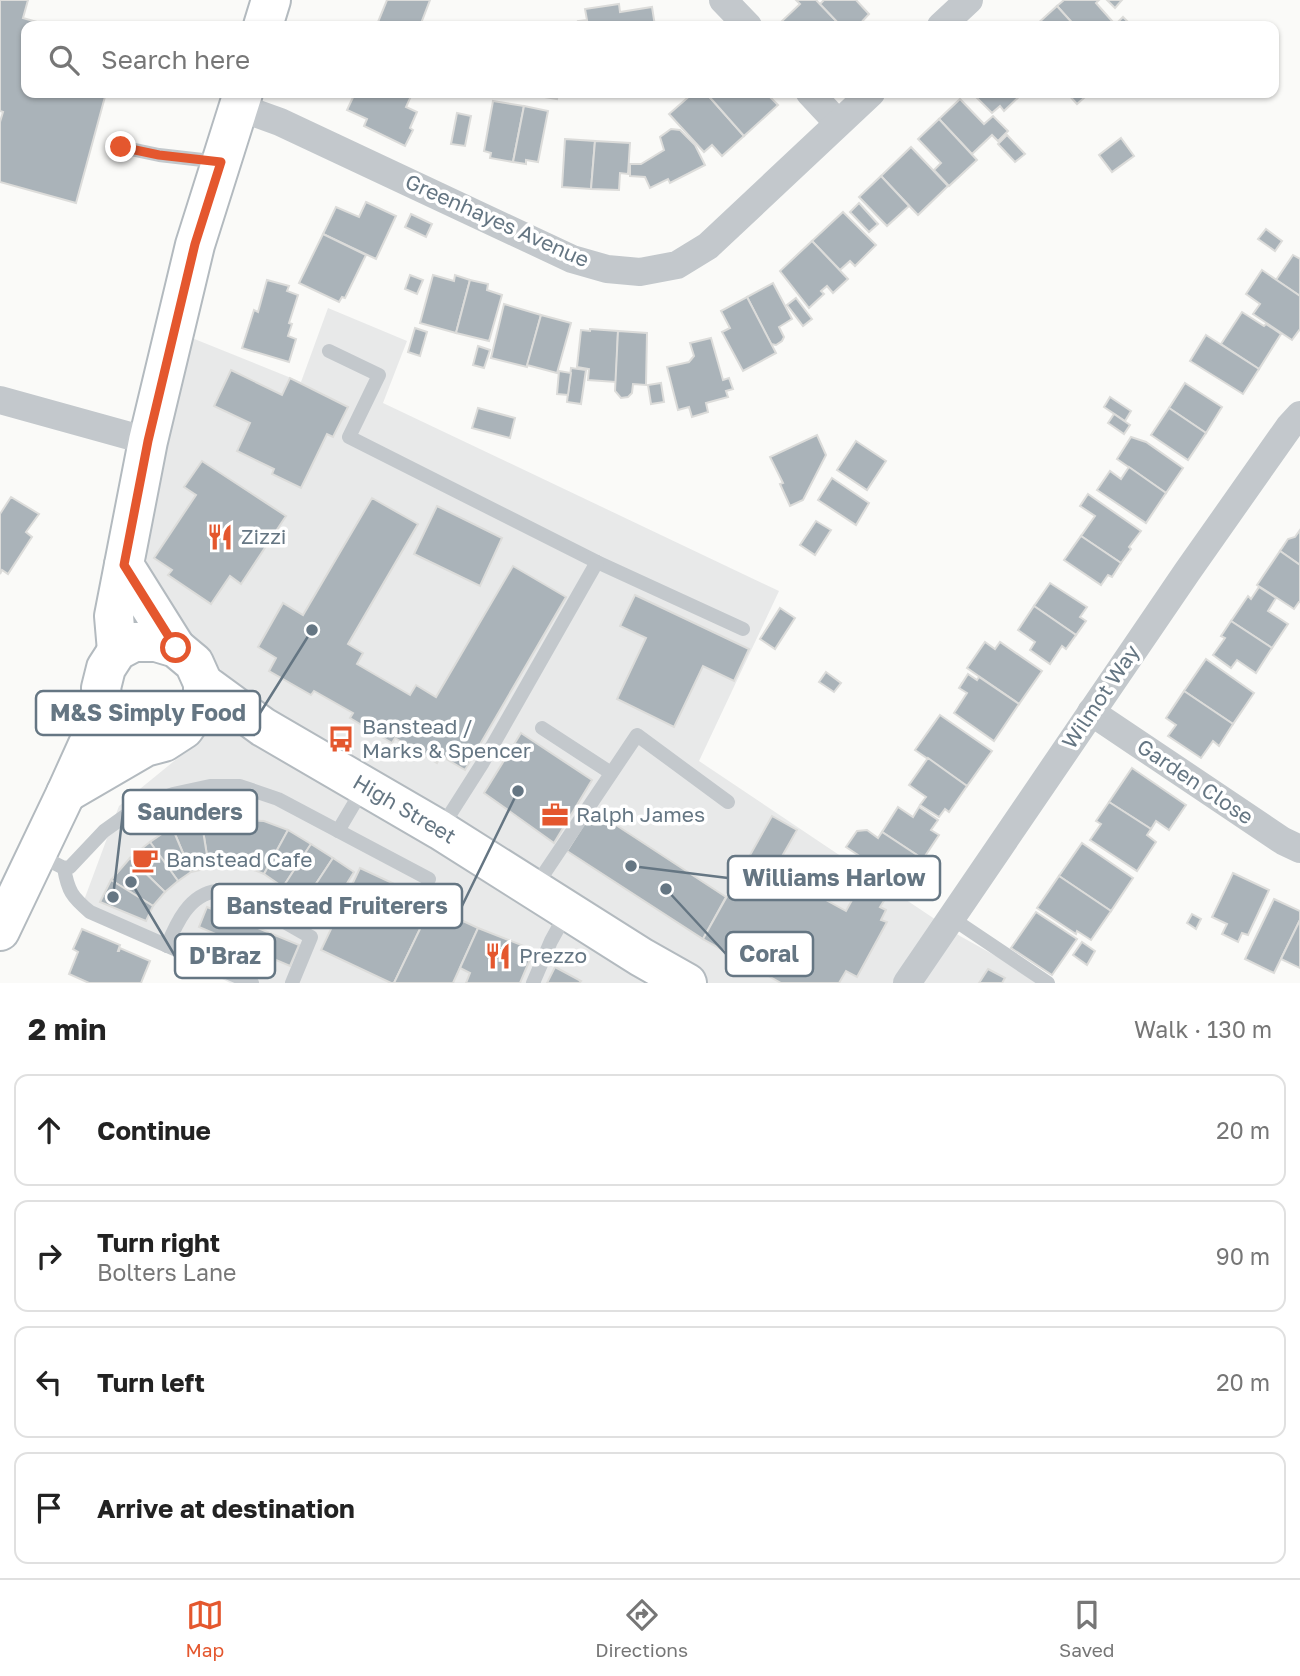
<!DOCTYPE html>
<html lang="en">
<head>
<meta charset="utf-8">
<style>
	:root { --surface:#fff; --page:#f6f6f6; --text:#222; --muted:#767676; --line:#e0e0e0; --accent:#e4572e }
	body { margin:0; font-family:"Golos Text",sans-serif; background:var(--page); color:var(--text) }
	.stop { position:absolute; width:21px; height:21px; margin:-16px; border:5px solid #e4572e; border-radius:50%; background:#fff }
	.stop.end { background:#e4572e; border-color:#fff; box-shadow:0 2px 7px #0008 }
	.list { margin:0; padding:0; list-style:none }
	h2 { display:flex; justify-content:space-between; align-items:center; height:91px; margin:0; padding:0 28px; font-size:30px }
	h2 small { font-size:23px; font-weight:400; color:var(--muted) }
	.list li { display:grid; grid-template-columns:46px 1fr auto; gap:21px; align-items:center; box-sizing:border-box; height:112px; margin:0 14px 14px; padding:0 14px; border:2px solid var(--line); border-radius:14px }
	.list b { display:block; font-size:26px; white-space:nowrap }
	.list p { margin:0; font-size:23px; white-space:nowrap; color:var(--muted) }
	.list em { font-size:23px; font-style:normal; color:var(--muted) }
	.icon { flex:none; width:38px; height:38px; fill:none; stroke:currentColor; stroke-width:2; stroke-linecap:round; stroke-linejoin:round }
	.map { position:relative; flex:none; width:1300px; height:983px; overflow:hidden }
	.search { position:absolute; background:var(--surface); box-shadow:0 2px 5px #0004; left:21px; right:21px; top:21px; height:77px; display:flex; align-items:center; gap:18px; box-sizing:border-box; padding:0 24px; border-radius:14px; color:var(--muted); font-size:26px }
	.sheet { height:595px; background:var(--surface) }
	nav { display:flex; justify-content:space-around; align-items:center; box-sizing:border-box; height:98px; border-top:2px solid var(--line); background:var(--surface); font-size:19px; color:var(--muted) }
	nav a { display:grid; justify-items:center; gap:4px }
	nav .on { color:var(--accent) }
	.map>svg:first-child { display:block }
</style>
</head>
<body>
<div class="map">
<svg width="1300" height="983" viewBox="0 0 1300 983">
	<rect width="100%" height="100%" fill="#fafaf8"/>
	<polygon fill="#e8e9e9" points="328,308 407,341 383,403 779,591 699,761 960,936 1044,983 230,983 158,946 80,911 119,806 195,744 226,676 153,586 143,546 192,338 301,382"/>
	<g fill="#aab3b9" stroke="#dcdcda" stroke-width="2">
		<polygon points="0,0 28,0 23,18 51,26 26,26 26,93 106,93 76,203 0,182 0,122 3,112 0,111"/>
		<polygon points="387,0 430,0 420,26 390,26 378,22"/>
		<polygon points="796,0 816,0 841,26 783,26 780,23 800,4"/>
		<polygon points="824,0 856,0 869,14 858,26 841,26 820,4"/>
		<polygon points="1064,0 1099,0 1096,3 1112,21 1106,26 1075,26 1057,6"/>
		<polygon points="1107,0 1122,0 1115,8"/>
		<polygon points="619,4 620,12 652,7 655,26 579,26 578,21 587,20 585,9"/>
		<polygon points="1057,6 1075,26 1035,26"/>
		<polygon points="1123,17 1132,26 1117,26 1115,25"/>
		<polygon points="355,93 412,94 406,107 417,112 410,128 413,130 405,146 364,126 367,119 347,110"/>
		<polygon points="545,93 558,93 557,99 544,97"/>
		<polygon points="693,93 706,93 744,136 722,156 712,145 704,152 669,114"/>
		<polygon points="706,93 766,93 778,105 744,136"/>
		<polygon points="972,93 1023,93 1004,111 1000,106 992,113"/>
		<polygon points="1067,93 1081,93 1085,97 1077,104"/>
		<polygon points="960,99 984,124 993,116 1008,131 998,141 992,135 972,154 939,119"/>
		<polygon points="493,101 524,106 513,162 490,158 491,153 484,151"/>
		<polygon points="524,106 548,111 538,162 526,160 526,164 513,162"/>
		<polygon points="457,113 471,116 465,146 451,144"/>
		<polygon points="939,119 977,160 949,186 934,170 941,163 918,139"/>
		<polygon points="671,129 680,130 695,145 705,165 670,183 668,179 650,188 645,177 630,176 630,164 641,164 664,150 660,137"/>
		<polygon points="1007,135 1025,154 1015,162 998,144"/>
		<polygon points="1121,138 1134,156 1112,172 1099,155"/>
		<polygon points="565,139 595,141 591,189 562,187"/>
		<polygon points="595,141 630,143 628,174 620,173 619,190 591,189"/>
		<polygon points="911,147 948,186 918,215 881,176"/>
		<polygon points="881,176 909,206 887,226 859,197"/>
		<polygon points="366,202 396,216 376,259 323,234 336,207 359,217"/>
		<polygon points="859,203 878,224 869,232 850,212"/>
		<polygon points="843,212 876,245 855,266 850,261 840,270 812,241"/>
		<polygon points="411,214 432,224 426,237 405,227"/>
		<polygon points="1266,229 1282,241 1275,251 1258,239"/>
		<polygon points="323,234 366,255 345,298 342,297 339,302 299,283"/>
		<polygon points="812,241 848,279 833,293 827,286 821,291 824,294 809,308 780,271"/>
		<polygon points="1293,255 1300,259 1300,296 1276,280"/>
		<polygon points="1262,270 1300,296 1300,329 1292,340 1253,314 1260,304 1246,294"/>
		<polygon points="410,275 423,280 417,294 405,289"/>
		<polygon points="433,275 454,281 455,275 470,280 456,333 420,323"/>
		<polygon points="267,280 289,286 287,291 298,295 289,323 292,324 288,336 296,339 289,362 242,348 254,310 258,312"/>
		<polygon points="470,280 488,284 487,290 502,295 489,341 456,333"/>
		<polygon points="773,283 792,319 779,327 784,337 782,341 776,345 771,344 747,297"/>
		<polygon points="747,297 776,353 743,371 722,332 730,328 721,311"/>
		<polygon points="796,298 812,319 803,326 787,305"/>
		<polygon points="504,304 541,315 527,367 491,358"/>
		<polygon points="1242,312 1264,326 1266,324 1281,334 1259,369 1221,344"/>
		<polygon points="541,315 571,323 557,373 527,365"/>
		<polygon points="415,328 427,332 420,356 408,352"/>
		<polygon points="590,329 618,331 616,382 588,380 589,369 577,367 581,330 590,331"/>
		<polygon points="618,331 647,333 646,385 633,384 632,393 628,397 621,398 615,391"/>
		<polygon points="1206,335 1259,369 1243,394 1190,361"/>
		<polygon points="711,338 723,380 729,378 733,389 726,391 728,397 706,403 708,412 692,417 689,407 678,410 667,367 689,362 694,356 690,343"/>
		<polygon points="478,346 490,350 484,368 473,365"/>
		<polygon points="571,368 586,370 581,404 567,402"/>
		<polygon points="231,370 282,395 290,378 348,407 333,437 327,434 301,488 272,474 274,469 237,451 250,423 214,406"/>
		<polygon points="559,371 571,373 568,395 557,394"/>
		<polygon points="661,383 664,402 651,404 648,385"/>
		<polygon points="1185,383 1222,407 1206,433 1169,408"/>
		<polygon points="1110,397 1131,411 1125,421 1104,407"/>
		<polygon points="478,408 515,418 510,438 472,428"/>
		<polygon points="1169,408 1206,433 1188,460 1151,435"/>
		<polygon points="1114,414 1130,425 1124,434 1108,423"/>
		<polygon points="817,435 826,455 803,500 790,506 780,484 783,483 770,457"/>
		<polygon points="1131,437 1146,442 1183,468 1166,493 1117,459"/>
		<polygon points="856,441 886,461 867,490 837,470"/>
		<polygon points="202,461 286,516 241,584 230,576 211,604 168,575 172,570 154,558 196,495 184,487"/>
		<polygon points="1129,467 1166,493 1146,523 1097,490 1110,471 1121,479"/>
		<polygon points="832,478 869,503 856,525 818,500"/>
		<polygon points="1088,494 1141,531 1129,547 1131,549 1121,563 1081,536 1095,516 1080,506"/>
		<polygon points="11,497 39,514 26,532 32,537 8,574 2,570 0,574 0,514"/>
		<polygon points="372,498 418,524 348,644 363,653 357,664 410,695 416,685 436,697 513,566 566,597 465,770 441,756 437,763 395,738 392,743 350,718 353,713 314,691 311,695 269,671 276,658 258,647 283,603 303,615"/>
		<polygon points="437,506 502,538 480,586 414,554"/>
		<polygon points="816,521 831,530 815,555 800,545"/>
		<polygon points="1300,530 1300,565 1280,551 1288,539 1295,537"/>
		<polygon points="1081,536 1121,563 1112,577 1108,575 1101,585 1064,560"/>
		<polygon points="1280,551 1300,565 1300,602 1299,602 1294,609 1257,585"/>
		<polygon points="1050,583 1087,607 1080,617 1086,621 1076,635 1034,606"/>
		<polygon points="1259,587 1276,598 1268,611 1288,624 1272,648 1231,621 1248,596 1251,599"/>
		<polygon points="635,595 749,649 734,681 703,666 674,727 617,699 646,638 620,626"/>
		<polygon points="1034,606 1076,635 1066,649 1062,646 1050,664 1030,650 1035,642 1018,630"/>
		<polygon points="780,608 795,618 775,649 760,639"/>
		<polygon points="1231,621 1272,648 1256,673 1237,660 1231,668 1213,655 1225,638 1221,636"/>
		<polygon points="985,642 995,649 1000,642 1042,671 1019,704 967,668"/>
		<polygon points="1206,659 1254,693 1233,724 1184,691"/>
		<polygon points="826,672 841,683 834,692 819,682"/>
		<polygon points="968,674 977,680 979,677 1019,704 994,741 954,713 967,693 959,688"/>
		<polygon points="1184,691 1233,724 1219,746 1213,741 1201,758 1168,736 1176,725 1166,718"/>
		<polygon points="940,715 992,751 967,786 915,750"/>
		<polygon points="521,733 592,780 554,843 484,793"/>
		<polygon points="928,758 967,786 949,812 945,809 939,817 920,805 926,797 909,785"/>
		<polygon points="1132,768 1186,805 1169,830 1156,821 1151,829 1109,802"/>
		<polygon points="1109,802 1151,829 1147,835 1156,842 1137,871 1090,840 1101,824 1096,821"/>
		<polygon points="898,807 913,817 919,807 938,820 931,830 939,835 923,859 882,832"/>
		<polygon points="593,810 726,897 703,939 567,851"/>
		<polygon points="772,816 797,830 772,874 797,889 809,865 830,877 819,896 846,911 862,882 887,896 880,907 886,910 881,920 887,922 857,977 846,971 839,983 781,983 703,939"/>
		<polygon points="201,818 264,821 288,830 264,874 249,868 209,868"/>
		<polygon points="201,818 209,868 191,872 172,827"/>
		<polygon points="172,827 191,872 178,881 150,842"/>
		<polygon points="288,830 311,844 283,887 264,874"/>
		<polygon points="867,830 878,838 882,832 923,859 905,886 846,847 857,831"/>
		<polygon points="150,842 178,881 165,892 130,858"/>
		<polygon points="1082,843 1133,878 1111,911 1059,876"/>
		<polygon points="311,844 333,858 304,902 283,887"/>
		<polygon points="130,858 165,892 153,906 111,880"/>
		<polygon points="333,858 354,872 333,906 329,903 322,913 304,902"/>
		<polygon points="360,868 433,902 394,983 391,983 321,950"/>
		<polygon points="1233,873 1269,890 1248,935 1242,933 1238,942 1222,934 1227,924 1212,917"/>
		<polygon points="1059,876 1111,911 1091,940 1077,931 1076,934 1037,908"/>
		<polygon points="111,880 153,906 146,921 100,902"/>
		<polygon points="1274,899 1300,911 1300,920 1274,973 1245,959"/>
		<polygon points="431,906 478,928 453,983 394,983"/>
		<polygon points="207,907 299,945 290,966 199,927"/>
		<polygon points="1036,912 1077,939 1052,975 1011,948"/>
		<polygon points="1192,914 1201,919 1196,929 1187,923"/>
		<polygon points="1300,920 1300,968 1281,959"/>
		<polygon points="478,928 534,950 520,983 466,983 470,973 460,968"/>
		<polygon points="82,929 120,945 118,951 119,951 120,948 150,961 141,983 89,983 69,974 78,952 73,949"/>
		<polygon points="1082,942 1095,951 1087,965 1073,955"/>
		<polygon points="555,967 581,981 579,983 547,983"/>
		<polygon points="988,969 1005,978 1002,983 979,983"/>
	</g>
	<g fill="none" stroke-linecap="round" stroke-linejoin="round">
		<g stroke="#b3babf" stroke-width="42">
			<g id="secondary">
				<polyline points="263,26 271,0"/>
				<polyline points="124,565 176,648"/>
				<polyline points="117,651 114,616 148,441 195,245 243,93"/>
				<path id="s1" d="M203,683L263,727L440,830L641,957L687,983"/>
				<polyline points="66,793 145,747 164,742 184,729 203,702 203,683 194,663 176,648 156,642 134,642 117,651 106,668 101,688 104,709 111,726 123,737 145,747"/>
				<polyline points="0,931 66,793 104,709"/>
			</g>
		</g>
		<g stroke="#c3c8cc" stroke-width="14">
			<polyline points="121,147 159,155 220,162"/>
			<polyline points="329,351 379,375 349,437 597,562 743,629"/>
			<polyline points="542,728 611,773"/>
			<polyline points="440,830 482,764 597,562"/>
			<polyline points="338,831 364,787"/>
			<polyline points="38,855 64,868 70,867 104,831 139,806 173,794 210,786 240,786 278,799 429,879"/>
			<path d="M64,868C68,891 72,897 90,912L252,983"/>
			<polyline points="535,887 637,735 728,802"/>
			<polyline points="950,917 1048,983"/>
			<path d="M167,946C176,924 189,894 217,891C231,889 294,928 311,937L292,983"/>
			<polyline points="533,983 551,941 567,912"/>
		</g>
		<g stroke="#c3c8cc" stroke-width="28">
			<polyline points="723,0 748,26"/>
			<polyline points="941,26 969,0"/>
			<polyline points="810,93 838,123"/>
			<polyline points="238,107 280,122 572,259 607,269 640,272 677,265 708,246 871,93"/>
			<polyline points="0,400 148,441"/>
			<polyline points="1091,712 1283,841 1300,849"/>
			<polyline points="907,983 1187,572 1289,427 1300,415"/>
		</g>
		<use href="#secondary" stroke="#fff" stroke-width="38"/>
	</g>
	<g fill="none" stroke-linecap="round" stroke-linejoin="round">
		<polyline stroke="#e4572e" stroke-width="9" points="121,147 159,155 221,162 195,244 148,441 124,565 176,648"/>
	</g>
	<defs>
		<g id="restaurant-bare" transform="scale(2.1)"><path d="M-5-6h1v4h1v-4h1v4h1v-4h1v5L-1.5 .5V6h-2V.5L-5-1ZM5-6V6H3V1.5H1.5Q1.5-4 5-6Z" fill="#e4572e" stroke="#fff" stroke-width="2.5" paint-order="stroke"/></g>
		<g id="bus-bare" transform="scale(2.1)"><path d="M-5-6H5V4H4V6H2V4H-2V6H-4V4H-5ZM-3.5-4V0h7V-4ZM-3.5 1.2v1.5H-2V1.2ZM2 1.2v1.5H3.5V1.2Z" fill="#e4572e" stroke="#fff" stroke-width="2.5" paint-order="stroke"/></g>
		<g id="office-bare" transform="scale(2.1)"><path d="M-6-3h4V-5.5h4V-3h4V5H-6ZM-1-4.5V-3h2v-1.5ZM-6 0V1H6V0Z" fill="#e4572e" stroke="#fff" stroke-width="2.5" paint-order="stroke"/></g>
		<g id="cafe-bare" transform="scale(2.1)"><path d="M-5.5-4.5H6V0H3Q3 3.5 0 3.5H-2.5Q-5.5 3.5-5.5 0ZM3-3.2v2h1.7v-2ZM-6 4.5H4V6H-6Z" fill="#e4572e" stroke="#fff" stroke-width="2.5" paint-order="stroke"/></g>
	</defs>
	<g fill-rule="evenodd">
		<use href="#restaurant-bare" x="220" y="537"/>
		<use href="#bus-bare" x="341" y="739"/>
		<use href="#office-bare" x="555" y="815"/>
		<use href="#cafe-bare" x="145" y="860"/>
		<use href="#restaurant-bare" x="498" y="956"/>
	</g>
	<g text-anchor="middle" stroke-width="7" stroke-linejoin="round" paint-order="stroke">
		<g font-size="21" fill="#657683" stroke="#fff">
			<text transform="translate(497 221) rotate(24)" y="7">Greenhayes Avenue</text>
			<text transform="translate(1101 697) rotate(-56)" y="7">Wilmot Way</text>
			<text transform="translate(1195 782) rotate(34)" y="7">Garden Close</text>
			<text dy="7" stroke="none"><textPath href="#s1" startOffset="238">High Street</textPath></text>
		</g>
		<g font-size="21" fill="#657683" stroke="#fff" text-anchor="start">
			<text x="241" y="544">Zizzi</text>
			<text x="362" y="734">Banstead /<tspan x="362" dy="24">Marks &amp; Spencer</tspan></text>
			<text x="576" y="822">Ralph James</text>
			<text x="166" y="867">Banstead Cafe</text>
			<text x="519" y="963">Prezzo</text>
		</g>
	</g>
	<path fill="none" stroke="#657683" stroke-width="2.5" d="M312 630L260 713M113 897L123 812M631 866L728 878M518 791L462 906M666 889L726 954M131 882L175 956"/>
	<g fill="#657683" stroke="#fff" stroke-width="2.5">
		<circle cx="312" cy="630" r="7"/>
		<circle cx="113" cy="897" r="7"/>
		<circle cx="631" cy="866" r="7"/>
		<circle cx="518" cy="791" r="7"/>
		<circle cx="666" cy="889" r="7"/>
		<circle cx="131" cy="882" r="7"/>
	</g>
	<g fill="#fff" stroke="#657683" stroke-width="2.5">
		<rect x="36" y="691" width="224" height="44" rx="7"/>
		<rect x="123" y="790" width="134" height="44" rx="7"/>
		<rect x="728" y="856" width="212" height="44" rx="7"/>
		<rect x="212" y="884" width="250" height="44" rx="7"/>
		<rect x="726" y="932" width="87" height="44" rx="7"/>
		<rect x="175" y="934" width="100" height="44" rx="7"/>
	</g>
	<g font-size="23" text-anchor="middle" font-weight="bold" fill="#657683">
		<text x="148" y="721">M&amp;S Simply Food</text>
		<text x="190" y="820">Saunders</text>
		<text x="834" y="886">Williams Harlow</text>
		<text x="337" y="914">Banstead Fruiterers</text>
		<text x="769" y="962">Coral</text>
		<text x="225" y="964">D'Braz</text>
	</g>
</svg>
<div class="stop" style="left:176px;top:648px"></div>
<div class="stop end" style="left:121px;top:147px"></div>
<div class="search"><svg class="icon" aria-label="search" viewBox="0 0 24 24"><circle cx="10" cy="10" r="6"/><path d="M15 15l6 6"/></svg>Search here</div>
</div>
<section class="sheet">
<h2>2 min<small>Walk · 130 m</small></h2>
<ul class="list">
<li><svg class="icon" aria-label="ahead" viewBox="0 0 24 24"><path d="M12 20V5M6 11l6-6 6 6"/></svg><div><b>Continue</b></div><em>20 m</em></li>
<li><svg class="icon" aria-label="right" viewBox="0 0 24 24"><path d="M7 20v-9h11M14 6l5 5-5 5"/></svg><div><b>Turn right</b><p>Bolters Lane</p></div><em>90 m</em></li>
<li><svg class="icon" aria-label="left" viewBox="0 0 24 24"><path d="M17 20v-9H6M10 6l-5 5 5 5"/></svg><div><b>Turn left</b></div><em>20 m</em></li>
<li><svg class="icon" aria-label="arrive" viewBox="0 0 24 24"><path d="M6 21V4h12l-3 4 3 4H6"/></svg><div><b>Arrive at destination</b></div></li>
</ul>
</section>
<nav>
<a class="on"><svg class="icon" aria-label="map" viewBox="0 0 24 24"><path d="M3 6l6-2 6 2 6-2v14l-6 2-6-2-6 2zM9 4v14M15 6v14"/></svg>Map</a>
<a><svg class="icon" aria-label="directions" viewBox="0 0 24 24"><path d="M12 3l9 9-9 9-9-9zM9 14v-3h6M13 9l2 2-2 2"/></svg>Directions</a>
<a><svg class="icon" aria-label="saved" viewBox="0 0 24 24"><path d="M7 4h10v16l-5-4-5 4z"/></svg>Saved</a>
</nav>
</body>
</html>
